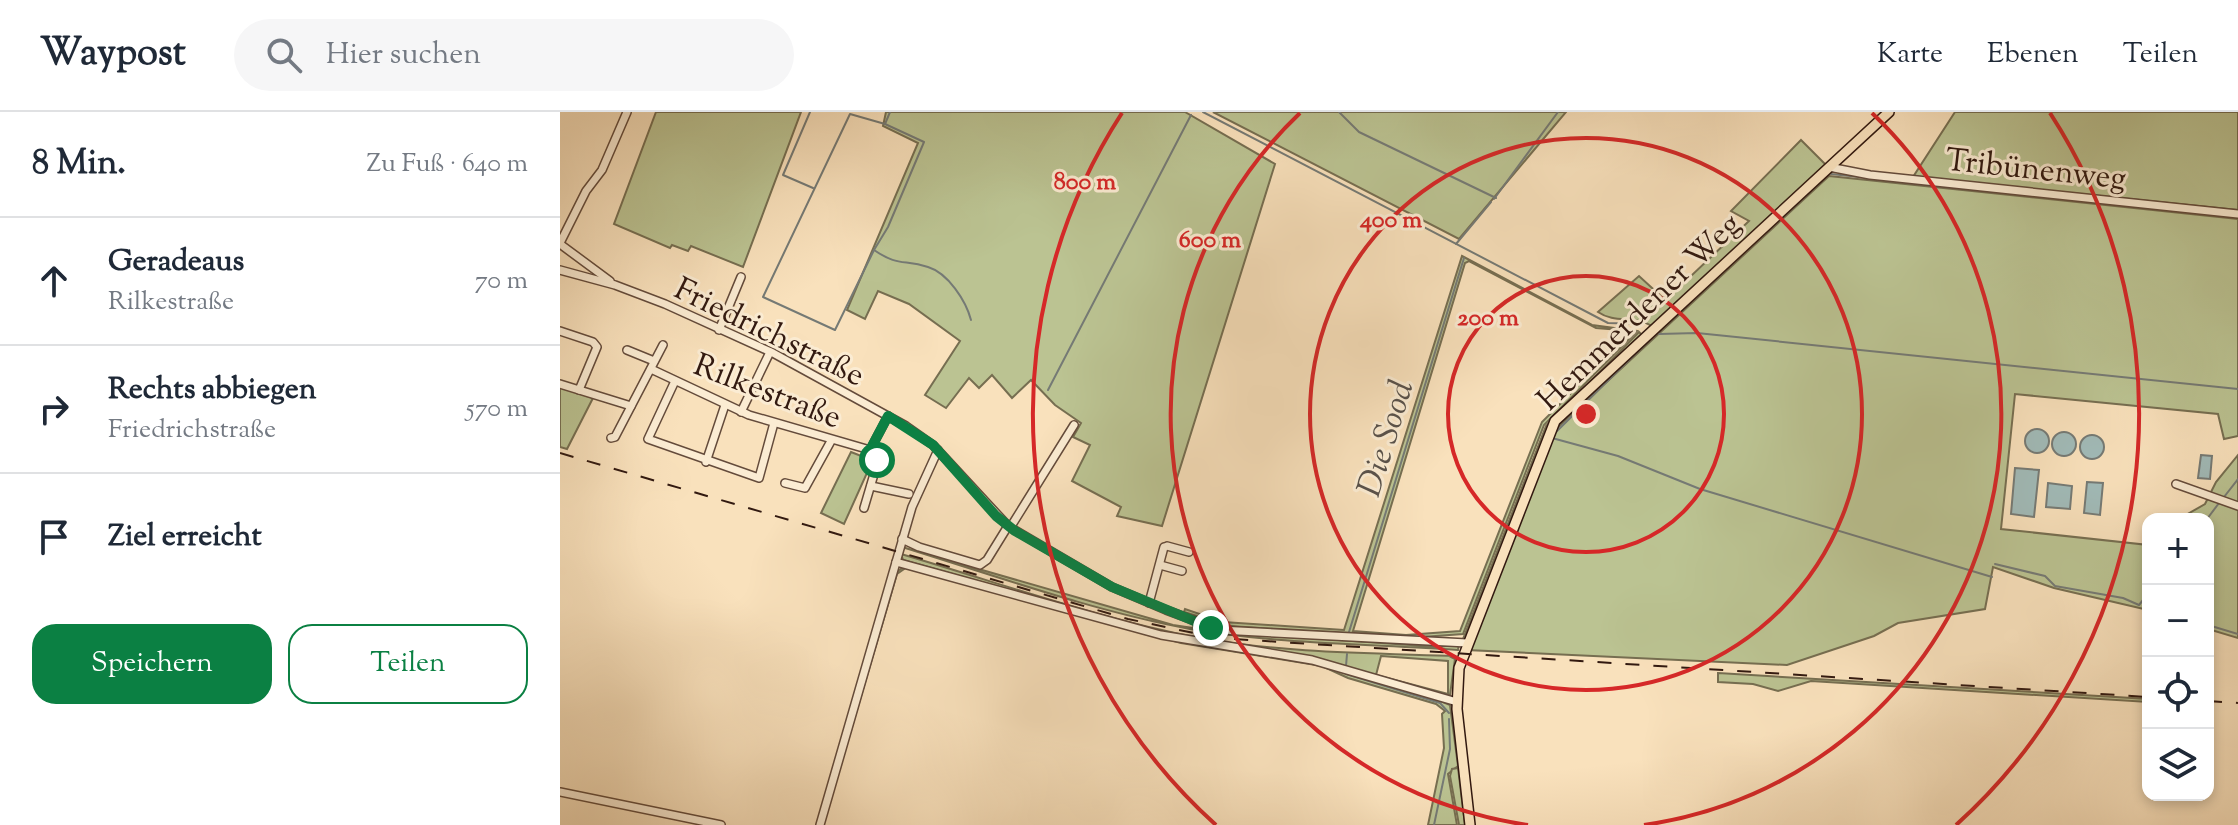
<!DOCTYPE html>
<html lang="de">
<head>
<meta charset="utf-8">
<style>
	:root { --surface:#fff; --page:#f6f6f7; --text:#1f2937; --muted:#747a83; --line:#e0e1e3; --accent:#0b8043 }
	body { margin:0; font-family:"Sorts Mill Goudy",serif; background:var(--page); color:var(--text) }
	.controls { position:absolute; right:24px; bottom:24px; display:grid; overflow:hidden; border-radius:16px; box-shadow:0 4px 12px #0003 }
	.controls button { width:72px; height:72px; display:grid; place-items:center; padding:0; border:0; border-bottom:2px solid var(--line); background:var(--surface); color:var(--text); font:40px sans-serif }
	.stop { position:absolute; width:24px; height:24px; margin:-18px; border:6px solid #0b8043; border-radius:50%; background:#fff }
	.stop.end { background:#0b8043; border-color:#fff; box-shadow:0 2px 8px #0008 }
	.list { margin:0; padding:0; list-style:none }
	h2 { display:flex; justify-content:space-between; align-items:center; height:104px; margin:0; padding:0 32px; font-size:34px }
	h2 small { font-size:26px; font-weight:400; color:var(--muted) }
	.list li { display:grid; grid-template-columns:52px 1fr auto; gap:24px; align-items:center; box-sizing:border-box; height:128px; padding:0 32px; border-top:2px solid var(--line) }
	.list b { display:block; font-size:30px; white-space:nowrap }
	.list p { margin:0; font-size:26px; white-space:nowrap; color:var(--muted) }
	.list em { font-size:26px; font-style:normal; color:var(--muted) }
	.actions { display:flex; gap:16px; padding:24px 32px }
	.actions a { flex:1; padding:18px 0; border:2px solid var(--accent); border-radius:24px; text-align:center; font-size:28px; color:var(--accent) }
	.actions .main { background:var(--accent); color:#fff }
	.icon { flex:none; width:44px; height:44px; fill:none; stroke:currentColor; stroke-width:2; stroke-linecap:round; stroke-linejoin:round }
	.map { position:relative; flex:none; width:1678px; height:713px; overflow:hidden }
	header { display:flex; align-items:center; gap:48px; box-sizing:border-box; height:112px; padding:0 40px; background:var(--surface); border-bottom:2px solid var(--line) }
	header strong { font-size:38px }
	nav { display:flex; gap:44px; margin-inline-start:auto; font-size:28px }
	.search { width:560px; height:72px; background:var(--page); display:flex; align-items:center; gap:20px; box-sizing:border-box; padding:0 28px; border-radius:44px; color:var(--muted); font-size:30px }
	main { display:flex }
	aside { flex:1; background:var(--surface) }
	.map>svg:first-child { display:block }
</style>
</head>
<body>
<header>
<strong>Waypost</strong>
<div class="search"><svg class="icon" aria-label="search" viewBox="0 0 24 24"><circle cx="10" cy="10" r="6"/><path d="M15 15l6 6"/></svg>Hier suchen</div>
<nav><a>Karte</a><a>Ebenen</a><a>Teilen</a></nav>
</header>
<main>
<aside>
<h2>8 Min.<small>Zu Fuß · 640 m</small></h2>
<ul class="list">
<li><svg class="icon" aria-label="ahead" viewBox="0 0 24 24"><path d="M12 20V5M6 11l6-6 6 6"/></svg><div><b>Geradeaus</b><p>Rilkestraße</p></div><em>70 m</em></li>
<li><svg class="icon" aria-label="right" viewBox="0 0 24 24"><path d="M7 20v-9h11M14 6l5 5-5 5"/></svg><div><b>Rechts abbiegen</b><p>Friedrichstraße</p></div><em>570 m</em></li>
<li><svg class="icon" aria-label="arrive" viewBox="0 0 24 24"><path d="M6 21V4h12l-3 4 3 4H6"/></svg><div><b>Ziel erreicht</b></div></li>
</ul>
<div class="actions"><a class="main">Speichern</a><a>Teilen</a></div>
</aside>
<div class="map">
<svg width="1678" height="713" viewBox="0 0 1678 713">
	<rect width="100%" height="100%" fill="#f9e1bc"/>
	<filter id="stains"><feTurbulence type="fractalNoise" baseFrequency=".0025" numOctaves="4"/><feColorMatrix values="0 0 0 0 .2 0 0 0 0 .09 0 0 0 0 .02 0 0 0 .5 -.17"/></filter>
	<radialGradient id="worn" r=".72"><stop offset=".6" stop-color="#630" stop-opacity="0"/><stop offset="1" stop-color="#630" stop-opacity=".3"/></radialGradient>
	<g fill="#bbc392" stroke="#766e51" stroke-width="2" fill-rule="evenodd">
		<polygon points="96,0 241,0 183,155 131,134 128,139 112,133 110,136 54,112"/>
		<polygon points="326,0 625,0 715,52 602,414 557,404 561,395 512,369 530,333 513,325 521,311 495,293 471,268 452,286 432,263 419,276 409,266 386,296 365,283 400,229 349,192 318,179 305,207 287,198 358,31 323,14"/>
		<polygon points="653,0 1006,0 899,127"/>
		<polygon points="1395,0 1678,0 1678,98 1353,65"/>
		<path d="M1241,28L1266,53L1092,214C1075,203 1055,212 1038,200L1079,164L1103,186L1111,183L1189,109L1171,99Z"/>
		<polygon points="1269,64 1678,107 1678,324 1664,327 1658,302 1455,282 1441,417 1588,433 1588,498 1494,476 1433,455 1425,497 1338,511 1314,524 1227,553 907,538 997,316"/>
		<path d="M902,144L1032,213L1077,219L984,313L903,522L848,526L670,514L624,500L625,497L663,510L784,518ZM909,149L1036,216L1073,219L982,310L900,519L846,523L793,519L905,151Z"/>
		<polygon points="1079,220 1083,224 1003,299 903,527 986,314"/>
		<polygon points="0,274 33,286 7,337 0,335"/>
		<polygon points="291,340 309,347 311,352 284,412 261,401"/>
		<polygon points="1678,343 1678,526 1648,517 1648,407 1619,407 1645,392 1656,370"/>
		<path d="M342,435L613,513L633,516L634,512L664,520L879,535L899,532L898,538C809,532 718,532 630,517C533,499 436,464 342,435Z"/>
		<path d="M341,442C440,471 539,507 640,526C723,541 812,541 896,544L891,545L895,547L890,583L745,544L617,525L343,448ZM821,544L888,549V582L816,563Z"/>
		<path d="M345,454L606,527C642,534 679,537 716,543C768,552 842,572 890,593L898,654L888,662L897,713H868L884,636L882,602L885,599L876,592L788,566L762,554L621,531L347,455L337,462L263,713L335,461Z"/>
		<polygon points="1158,561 1588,587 1588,590 1251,569 1218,579 1193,572 1158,570"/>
		<polygon points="898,656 905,713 899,713 890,664 892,657"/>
	</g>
	<g fill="#a1bbb9" stroke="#757a75" stroke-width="2">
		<circle cx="1477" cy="329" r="12"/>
		<circle cx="1504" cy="332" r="12"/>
		<circle cx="1532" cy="335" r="12"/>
		<polygon points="1641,343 1652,344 1650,367 1638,366"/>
		<polygon points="1455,356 1479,358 1474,405 1451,402"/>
		<polygon points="1527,370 1543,371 1540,403 1524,401"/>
		<polygon points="1488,371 1512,374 1510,397 1486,395"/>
	</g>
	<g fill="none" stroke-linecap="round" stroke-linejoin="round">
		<g stroke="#757a75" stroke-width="2">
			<polyline points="250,0 223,63 253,76"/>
			<path d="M330,0L325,12L364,30L328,115L314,138C339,155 343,147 368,155C388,161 406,189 411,208"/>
			<polyline points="643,0 1048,211 1083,212"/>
			<polyline points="779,0 799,20 936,86"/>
			<polyline points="1271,62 1402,76"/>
			<polyline points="934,87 998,0"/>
			<polyline points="896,132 931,90"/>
			<polyline points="314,138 275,218 203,185 290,2 325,12"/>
			<polyline points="1099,222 1137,221 1678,277"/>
			<polyline points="488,278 631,3"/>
			<polyline points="996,320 1085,232"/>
			<polyline points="992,326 1058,344 1140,377 1432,465"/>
			<polyline points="1664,385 1678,367"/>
			<polyline points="1647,407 1659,391"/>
			<polyline points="1435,452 1485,464 1495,474 1563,486 1579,493 1588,482"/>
			<polyline points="1648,513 1678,522"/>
			<polyline points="789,520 904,146"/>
			<polyline points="786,554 787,542"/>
			<polyline points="786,562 880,591 889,601"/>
			<polyline points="874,713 890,637 889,607"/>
		</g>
		<g stroke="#644b3b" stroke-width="10">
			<g id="minor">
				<polyline points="1269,55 1310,63 1678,102"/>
				<polyline points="0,131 26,79 42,58 67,0"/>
				<polyline points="0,132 50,169"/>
				<polyline points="0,158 55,173 105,192 213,241 346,314 373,333 448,414 552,475 606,498 660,518 907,531"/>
				<polyline points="159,218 181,165"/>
				<polyline points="0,219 33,230 37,235 19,278"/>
				<polyline points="67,238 94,249"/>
				<polyline points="91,257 189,303 310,338"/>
				<polyline points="115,269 88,327 199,366 214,311"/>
				<polyline points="0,272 71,294"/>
				<polyline points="181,300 210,240"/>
				<polyline points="51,326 55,325 103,233"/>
				<polyline points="146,350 165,293"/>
				<polyline points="225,371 245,376 271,329"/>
				<polyline points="1616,372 1678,394"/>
				<polyline points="311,374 349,382"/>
				<polyline points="304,396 317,352 310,338 328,304"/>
				<polyline points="450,416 514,313"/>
				<polyline points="342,427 359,435 420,453 427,448 448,414"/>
				<polyline points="607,434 629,440"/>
				<polyline points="336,450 601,523 752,548 897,590"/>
				<polyline points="600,453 622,459"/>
				<polyline points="589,491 604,435"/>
				<polyline points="0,680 161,713"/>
				<polyline points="260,713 352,395 378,338"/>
			</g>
		</g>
		<g stroke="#321910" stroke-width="12">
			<polyline id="major" points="910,713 897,597 899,556 995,309 1329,0"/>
		</g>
		<use href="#minor" stroke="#fbecd3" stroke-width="7"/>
		<use href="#major" stroke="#f9e1bc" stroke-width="9"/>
		<g stroke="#321910" stroke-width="2" stroke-dasharray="14 14" stroke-linecap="butt">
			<polyline points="0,341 568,507 657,526 1588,585"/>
			<polyline points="1648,589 1678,591"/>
		</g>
	</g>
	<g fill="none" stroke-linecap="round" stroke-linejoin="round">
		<polyline stroke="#0b8043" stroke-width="10" points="317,348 310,338 328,304 373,333 436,404 455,419 552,475 651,516"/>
	</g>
	<g fill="none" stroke="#d62828" stroke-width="4">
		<circle cx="1026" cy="302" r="138"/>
		<circle cx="1026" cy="302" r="276"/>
		<path d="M968 713A415 415 0 0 1 740 1M1312 1A415 415 0 0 1 1084 713"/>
		<path d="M656 713A553 553 0 0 1 562 1M1490 1A553 553 0 0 1 1396 713"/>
	</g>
	<g text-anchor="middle" stroke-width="6" stroke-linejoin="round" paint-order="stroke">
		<g font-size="32" fill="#321910" stroke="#fbecd3">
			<text transform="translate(1476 56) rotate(6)" y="11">Tribünenweg</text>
			<text transform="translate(1078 199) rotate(-44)" y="11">Hemmerdener Weg</text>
			<text transform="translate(210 219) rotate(26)" y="11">Friedrichstraße</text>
			<text transform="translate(208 278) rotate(21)" y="11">Rilkestraße</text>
		</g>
		<g font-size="34" font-style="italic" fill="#59524b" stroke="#fbecd3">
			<text transform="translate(824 326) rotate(-73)" y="12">Die Sood</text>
		</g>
	</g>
	<circle cx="1026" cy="302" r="12" fill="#d62828" stroke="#fbecd3" stroke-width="4"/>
	<g font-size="24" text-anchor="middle" font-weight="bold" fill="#d62828" stroke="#fbecd3" stroke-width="6" stroke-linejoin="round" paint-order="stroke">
		<text x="525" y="77">800 m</text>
		<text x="831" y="115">400 m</text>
		<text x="650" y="135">600 m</text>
		<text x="928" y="213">200 m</text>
	</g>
	<rect width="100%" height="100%" filter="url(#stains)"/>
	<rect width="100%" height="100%" fill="url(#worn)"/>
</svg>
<div class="controls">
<button>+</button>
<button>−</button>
<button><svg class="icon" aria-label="locate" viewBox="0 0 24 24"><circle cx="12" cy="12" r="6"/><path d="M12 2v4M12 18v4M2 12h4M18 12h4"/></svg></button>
<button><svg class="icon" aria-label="layers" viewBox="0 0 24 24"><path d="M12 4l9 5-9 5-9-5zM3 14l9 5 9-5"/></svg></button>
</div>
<div class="stop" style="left:317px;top:348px"></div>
<div class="stop end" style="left:651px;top:516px"></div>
</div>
</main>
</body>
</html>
